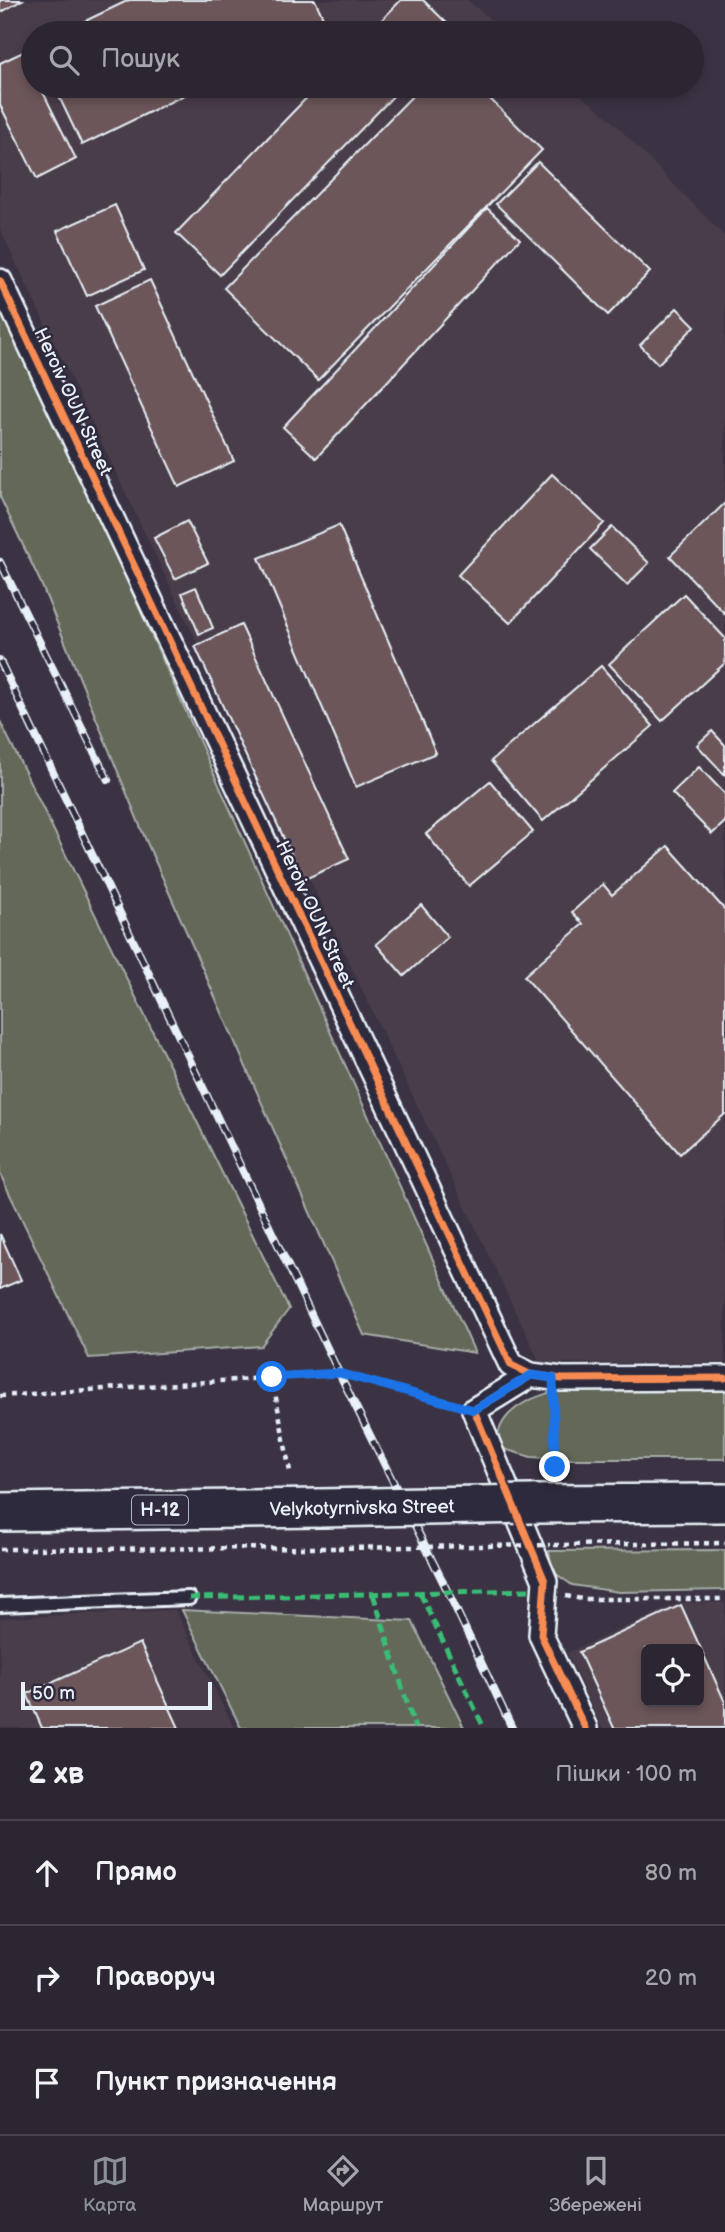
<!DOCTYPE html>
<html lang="uk">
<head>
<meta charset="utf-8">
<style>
	:root { --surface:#2c2632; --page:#38323e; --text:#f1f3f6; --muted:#a6a5ac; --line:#48434d; --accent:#8c9099 }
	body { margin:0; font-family:"Balsamiq Sans",sans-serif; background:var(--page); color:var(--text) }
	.controls { position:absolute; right:21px; bottom:21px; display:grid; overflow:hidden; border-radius:10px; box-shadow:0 4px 10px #0003 }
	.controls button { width:63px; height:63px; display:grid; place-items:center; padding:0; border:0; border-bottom:2px solid var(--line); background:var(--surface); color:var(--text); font:35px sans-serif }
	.scale { position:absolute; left:21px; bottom:18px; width:191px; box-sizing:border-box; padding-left:7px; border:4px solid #e8f1f8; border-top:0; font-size:19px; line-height:24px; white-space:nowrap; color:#e8f1f8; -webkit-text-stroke:5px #2f2a3d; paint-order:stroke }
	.stop { position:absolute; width:21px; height:21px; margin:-16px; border:5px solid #1a73e8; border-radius:50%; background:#fff }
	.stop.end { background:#1a73e8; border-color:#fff; box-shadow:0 2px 7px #0008 }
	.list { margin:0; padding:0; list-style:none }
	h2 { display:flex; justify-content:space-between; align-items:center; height:91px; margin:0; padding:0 28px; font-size:30px }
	h2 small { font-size:23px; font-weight:400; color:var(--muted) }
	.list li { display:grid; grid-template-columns:46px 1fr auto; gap:21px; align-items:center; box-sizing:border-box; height:105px; padding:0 28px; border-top:2px solid var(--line) }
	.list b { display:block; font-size:26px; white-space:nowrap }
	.list em { font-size:23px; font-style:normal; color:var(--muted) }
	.icon { flex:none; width:38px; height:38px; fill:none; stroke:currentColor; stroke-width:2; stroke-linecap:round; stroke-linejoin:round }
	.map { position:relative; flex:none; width:725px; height:1728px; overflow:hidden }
	.search { position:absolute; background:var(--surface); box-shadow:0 4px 10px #0003; left:21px; right:21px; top:21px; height:77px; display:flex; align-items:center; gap:18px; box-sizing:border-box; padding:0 24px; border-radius:38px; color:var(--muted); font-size:26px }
	.sheet { height:406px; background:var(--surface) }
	nav { display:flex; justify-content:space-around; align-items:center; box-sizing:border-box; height:98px; border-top:2px solid var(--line); background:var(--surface); font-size:19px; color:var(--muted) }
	nav a { display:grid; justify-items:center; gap:4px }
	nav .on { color:var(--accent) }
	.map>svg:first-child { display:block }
</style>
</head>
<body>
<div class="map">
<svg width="725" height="1728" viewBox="0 0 725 1728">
	<rect width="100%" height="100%" fill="#3b3343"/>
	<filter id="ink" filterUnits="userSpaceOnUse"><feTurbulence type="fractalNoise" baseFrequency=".0143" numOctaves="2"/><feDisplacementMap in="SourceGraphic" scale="14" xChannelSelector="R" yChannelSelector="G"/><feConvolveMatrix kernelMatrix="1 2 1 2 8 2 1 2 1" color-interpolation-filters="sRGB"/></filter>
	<g filter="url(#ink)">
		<g fill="#4a3e4a" fill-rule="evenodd">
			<polygon points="0,0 467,0 507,33 33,33 33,86 570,86 609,118 725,237 725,1363 540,1363 0,229"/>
			<path d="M680,1603H725V1728H602L567,1653ZM646,1649H699V1702H646Z"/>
			<polygon points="175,1610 234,1728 0,1728 0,1618"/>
		</g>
		<g fill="#636759" stroke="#a6aca8" stroke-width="2">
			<polygon points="0,299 475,1353 364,1335 145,838 40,581 0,497"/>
			<polygon points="0,721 289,1309 261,1346 89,1358 0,1174"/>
			<path d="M590,1383L725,1386V1459H572L531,1457L497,1447C495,1400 554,1391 590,1383Z"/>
			<polygon points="725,1550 725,1590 619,1592 572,1585 552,1571 549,1551"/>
			<polygon points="182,1610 412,1621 464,1728 241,1728"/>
		</g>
		<g fill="#6c565a" stroke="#e8f1f8" stroke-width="2" fill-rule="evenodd">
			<polygon points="0,0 22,0 0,13"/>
			<polygon points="129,0 315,0 327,26 311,33 60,33"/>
			<polygon points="401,0 423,0 455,31 453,33 369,33"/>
			<polygon points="23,52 33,72 33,86 40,86 76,159 37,179 0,105 0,63"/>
			<polygon points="54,86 203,86 82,145"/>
			<polygon points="318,86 403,86 220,275 176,233"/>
			<polygon points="422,86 477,86 542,150 318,380 224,288"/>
			<polygon points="538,162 650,272 608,315 496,204"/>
			<polygon points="115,205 144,270 87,296 57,231"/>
			<polygon points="487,208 520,239 316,458 283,427"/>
			<polygon points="150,280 234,461 179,487 95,306"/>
			<polygon points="677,308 695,326 658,364 640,345"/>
			<polygon points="552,474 604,523 510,623 458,575"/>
			<polygon points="725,503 725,614 670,556"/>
			<polygon points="187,521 208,563 175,579 154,538"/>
			<polygon points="339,525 436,753 356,787 259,558"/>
			<polygon points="612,527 649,563 627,585 590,549"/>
			<polygon points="196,587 213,628 199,634 182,593"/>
			<polygon points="684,594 725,638 725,663 662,721 609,664"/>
			<polygon points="241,625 349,859 303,880 195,646"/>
			<polygon points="601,666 653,726 543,821 491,761"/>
			<polygon points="712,731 725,745 725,775 697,745"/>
			<polygon points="699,767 725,794 725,822 712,834 672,793"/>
			<polygon points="490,781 533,832 469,886 426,834"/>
			<polygon points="668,846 725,910 725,1114 680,1154 524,976 583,924 572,912 603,884 612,895"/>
			<polygon points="421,905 448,937 404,976 376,944"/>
			<polygon points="0,1234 21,1280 0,1289"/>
			<path d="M681,1605L725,1702V1728H614L579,1652ZM646,1649H699V1702H646Z"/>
			<polygon points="140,1643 179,1728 42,1728 27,1694"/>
		</g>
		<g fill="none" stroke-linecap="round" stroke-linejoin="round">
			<g stroke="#e8f1f8" stroke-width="18">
				<polyline id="service" points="0,1605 189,1598"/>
			</g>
			<g stroke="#e8f1f8" stroke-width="28">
				<g id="minor">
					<polyline points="0,281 511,1365 531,1375 562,1379 725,1378"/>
					<polyline points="531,1375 474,1410 545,1581 541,1635 585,1728"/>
				</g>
			</g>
			<g stroke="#e8f1f8" stroke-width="42">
				<g id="primary">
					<polyline points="532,1504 725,1503"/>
					<polyline points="0,1512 320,1508"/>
				</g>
			</g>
			<g stroke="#e8f1f8" stroke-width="4.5" stroke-dasharray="5 5" stroke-linecap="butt">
				<polyline points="272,1377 290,1471"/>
				<polyline points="0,1396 339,1373 453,1404"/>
				<polyline points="554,1400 555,1467"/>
				<polyline points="554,1545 725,1543"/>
				<polyline points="0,1549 338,1548"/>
				<polyline points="566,1596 582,1599 725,1599"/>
			</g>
			<use href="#service" stroke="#2f2a3d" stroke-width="12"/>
			<use href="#minor" stroke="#2f2a3d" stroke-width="23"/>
			<use href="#primary" stroke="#2f2a3d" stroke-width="37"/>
			<g stroke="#e8f1f8" stroke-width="8">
				<g id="rail">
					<polyline points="0,562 108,780"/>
					<polyline points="0,661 339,1373 448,1592 512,1728"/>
				</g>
			</g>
			<use href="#rail" stroke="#2f2a3d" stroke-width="5" stroke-dasharray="16" stroke-linecap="butt"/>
			<g stroke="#e8f1f8" stroke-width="42" stroke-linecap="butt">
				<polyline id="primary-bridge" points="320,1508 532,1504"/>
			</g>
			<polyline stroke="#e8f1f8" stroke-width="4.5" stroke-dasharray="5 5" stroke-linecap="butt" points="338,1548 550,1545"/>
			<use href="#primary-bridge" stroke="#2f2a3d" stroke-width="37"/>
			<g stroke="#3abd76" stroke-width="5" stroke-dasharray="10 5" stroke-linecap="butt">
				<polyline points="420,1593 484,1728"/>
				<polyline points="373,1594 415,1728"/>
				<polyline points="189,1598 531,1590"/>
			</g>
			<g stroke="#2f2a3d" stroke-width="11">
				<g id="cycleway">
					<polyline points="0,281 511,1365 531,1375 562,1379 725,1378"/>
					<polyline points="531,1375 474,1410 545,1581 541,1635 585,1728"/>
				</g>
			</g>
			<use href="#cycleway" stroke="#f68b52" stroke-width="7"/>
		</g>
	</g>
	<g fill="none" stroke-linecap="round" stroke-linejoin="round" filter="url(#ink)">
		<polyline stroke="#1a73e8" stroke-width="9" points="272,1377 339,1373 474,1410 531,1375 553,1378 555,1467"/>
	</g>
	<g text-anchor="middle" stroke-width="5" stroke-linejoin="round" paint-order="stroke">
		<rect fill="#2f2a3d" stroke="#b0b5c0" stroke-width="2" x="132" y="1495.5" width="56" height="29" rx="5"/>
		<g font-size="18" font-weight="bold" fill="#e8f1f8">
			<text x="160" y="1516">Н-12</text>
		</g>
		<g font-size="19" fill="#e8f1f8" stroke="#2f2a3d">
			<text transform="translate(74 401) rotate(65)" y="7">Heroiv OUN Street</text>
			<text transform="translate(316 914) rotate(65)" y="7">Heroiv OUN Street</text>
			<text transform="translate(362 1507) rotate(-1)" y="7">Velykotyrnivska Street</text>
		</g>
	</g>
</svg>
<div class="controls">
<button><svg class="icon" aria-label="locate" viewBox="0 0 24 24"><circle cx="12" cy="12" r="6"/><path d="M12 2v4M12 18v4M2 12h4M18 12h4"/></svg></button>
</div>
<div class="scale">50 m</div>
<div class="stop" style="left:272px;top:1377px"></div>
<div class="stop end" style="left:555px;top:1467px"></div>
<div class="search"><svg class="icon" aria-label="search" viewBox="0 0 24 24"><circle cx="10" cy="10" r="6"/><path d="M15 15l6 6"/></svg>Пошук</div>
</div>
<section class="sheet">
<h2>2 хв<small>Пішки · 100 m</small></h2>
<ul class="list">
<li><svg class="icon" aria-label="ahead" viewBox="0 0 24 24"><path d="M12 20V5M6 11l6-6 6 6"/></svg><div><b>Прямо</b></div><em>80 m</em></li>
<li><svg class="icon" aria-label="right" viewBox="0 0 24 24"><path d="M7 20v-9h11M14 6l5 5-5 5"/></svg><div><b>Праворуч</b></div><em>20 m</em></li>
<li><svg class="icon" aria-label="arrive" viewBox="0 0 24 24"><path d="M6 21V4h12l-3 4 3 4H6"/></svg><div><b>Пункт призначення</b></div></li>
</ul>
</section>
<nav>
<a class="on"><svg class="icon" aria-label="map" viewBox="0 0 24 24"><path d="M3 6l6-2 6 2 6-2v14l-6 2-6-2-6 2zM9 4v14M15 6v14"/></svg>Карта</a>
<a><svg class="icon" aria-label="directions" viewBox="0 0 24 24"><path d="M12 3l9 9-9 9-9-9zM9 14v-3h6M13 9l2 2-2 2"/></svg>Маршрут</a>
<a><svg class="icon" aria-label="saved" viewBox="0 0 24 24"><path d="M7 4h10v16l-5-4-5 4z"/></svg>Збережені</a>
</nav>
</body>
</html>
